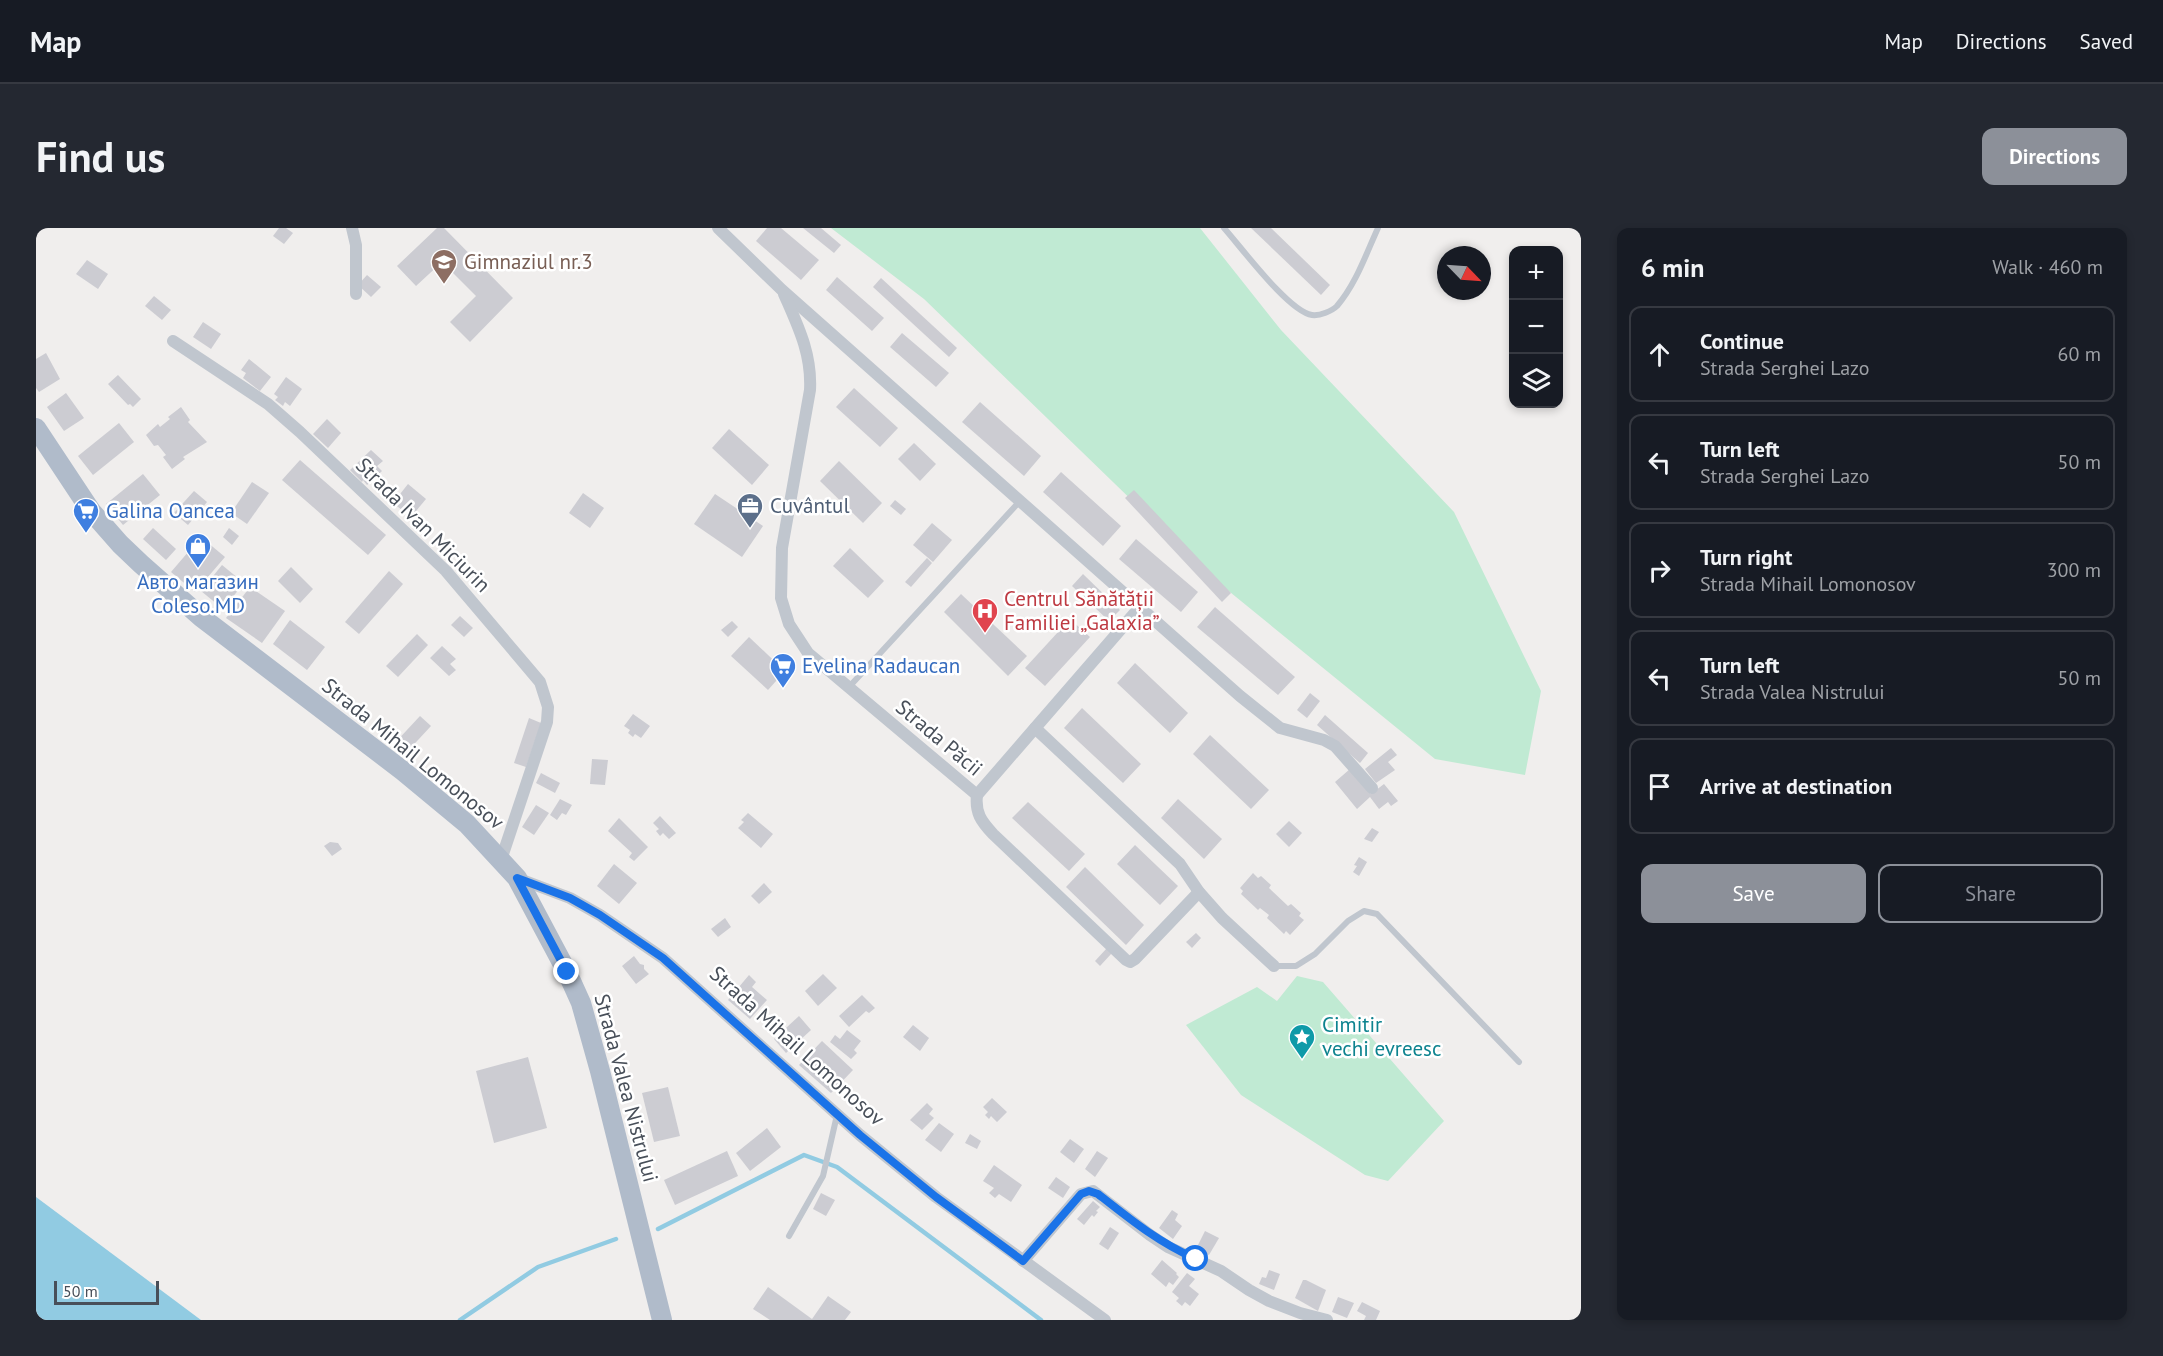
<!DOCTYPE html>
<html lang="en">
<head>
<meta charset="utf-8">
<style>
	:root { --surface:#171b24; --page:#242831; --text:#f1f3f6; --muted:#9ea1a6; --line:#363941; --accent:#8c9099 }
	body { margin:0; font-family:"PT Sans",sans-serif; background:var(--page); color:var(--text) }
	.controls { position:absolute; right:18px; top:18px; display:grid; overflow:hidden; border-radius:12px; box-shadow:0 3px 9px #0003 }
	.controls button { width:54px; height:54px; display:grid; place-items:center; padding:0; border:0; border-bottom:2px solid var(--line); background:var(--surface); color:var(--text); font:30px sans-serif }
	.compass { position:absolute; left:1401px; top:18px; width:54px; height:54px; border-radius:50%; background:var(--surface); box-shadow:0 3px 9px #0003; rotate:115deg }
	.scale { position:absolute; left:18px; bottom:15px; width:105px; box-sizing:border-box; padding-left:6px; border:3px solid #484f59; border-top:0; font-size:16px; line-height:21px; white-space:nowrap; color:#484f59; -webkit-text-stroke:4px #fff; paint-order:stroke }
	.stop { position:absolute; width:18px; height:18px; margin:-14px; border:4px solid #1a73e8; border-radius:50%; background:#fff }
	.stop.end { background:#1a73e8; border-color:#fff; box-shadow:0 2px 6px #0008 }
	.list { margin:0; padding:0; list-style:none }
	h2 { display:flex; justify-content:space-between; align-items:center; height:78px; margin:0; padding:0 24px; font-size:26px }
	h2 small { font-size:20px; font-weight:400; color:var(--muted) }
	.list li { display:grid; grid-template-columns:39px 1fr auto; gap:18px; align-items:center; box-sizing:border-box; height:96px; margin:0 12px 12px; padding:0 12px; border:2px solid var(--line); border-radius:12px }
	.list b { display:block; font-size:22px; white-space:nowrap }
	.list p { margin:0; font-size:20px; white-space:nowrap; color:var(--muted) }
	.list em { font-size:20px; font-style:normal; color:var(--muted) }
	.actions { display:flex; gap:12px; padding:18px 24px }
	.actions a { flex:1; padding:14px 0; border:2px solid var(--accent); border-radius:12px; text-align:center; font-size:21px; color:var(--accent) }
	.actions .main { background:var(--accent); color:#fff }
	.icon { flex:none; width:33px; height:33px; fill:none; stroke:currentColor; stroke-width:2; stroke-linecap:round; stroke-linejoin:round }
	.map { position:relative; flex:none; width:1545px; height:1092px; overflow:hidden; border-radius:12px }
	header { display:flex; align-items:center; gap:36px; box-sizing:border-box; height:84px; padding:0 30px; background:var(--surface); border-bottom:2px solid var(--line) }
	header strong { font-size:28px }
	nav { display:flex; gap:33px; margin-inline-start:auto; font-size:21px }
	.intro { display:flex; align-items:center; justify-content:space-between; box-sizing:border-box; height:144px; padding:0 36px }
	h1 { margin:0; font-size:42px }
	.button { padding:15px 27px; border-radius:12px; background:var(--accent); color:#fff; font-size:21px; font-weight:700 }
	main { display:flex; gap:36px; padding:0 36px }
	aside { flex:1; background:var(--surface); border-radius:12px; box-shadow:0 3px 9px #0003 }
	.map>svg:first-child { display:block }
</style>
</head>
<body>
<header>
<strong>Map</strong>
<nav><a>Map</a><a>Directions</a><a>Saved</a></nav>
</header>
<div class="intro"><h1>Find us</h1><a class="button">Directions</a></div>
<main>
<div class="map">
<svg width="1545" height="1092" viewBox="0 0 1545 1092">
	<rect width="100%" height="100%" fill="#f0eeed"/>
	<g fill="#c0ead3">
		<polygon points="795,0 1164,0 1245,102 1418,284 1505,463 1489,547 1399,531 1173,347 888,71"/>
		<polygon points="1261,748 1287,754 1408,893 1352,953 1329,947 1205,867 1150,797 1221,759 1241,773"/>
	</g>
	<polygon fill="#91cbe2" points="0,969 165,1092 0,1092"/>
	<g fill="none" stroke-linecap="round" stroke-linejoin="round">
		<g stroke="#91cbe2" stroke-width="4.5">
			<polyline points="622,1001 768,927 801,939 1005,1092"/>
			<polyline points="424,1092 502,1039 580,1011"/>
		</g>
	</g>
	<g fill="#ccccd2">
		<polygon points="243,0 250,0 257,5 248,16 237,8"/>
		<polygon points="401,0 408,0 477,70 434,114 414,94 440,68 406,34 380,58 361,38"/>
		<polygon points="731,0 745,0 783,32 765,52 720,13"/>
		<polygon points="767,0 785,0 805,17 798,25"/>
		<polygon points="1215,0 1235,0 1294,57 1285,67"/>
		<polygon points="51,32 72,46 62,61 40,46"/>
		<polygon points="331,47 345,59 335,69 322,57"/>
		<polygon points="801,49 848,90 836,103 790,62"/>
		<polygon points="845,50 921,120 913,129 837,59"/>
		<polygon points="118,68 135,82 126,92 109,78"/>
		<polygon points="167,94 185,106 175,121 157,109"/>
		<polygon points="866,105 913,145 900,159 854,119"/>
		<polygon points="10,125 24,151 3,164 0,160 0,131"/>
		<polygon points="213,131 235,149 224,163 207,150 210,145 205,142"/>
		<polygon points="82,147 105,171 97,179 94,176 92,177 72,156"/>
		<polygon points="250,149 266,161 254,178 249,174 247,178 239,172 242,169 238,166"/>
		<polygon points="818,160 862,200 844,219 800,179"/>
		<polygon points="30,165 48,190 28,203 11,179"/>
		<polygon points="944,174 1005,228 988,248 926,194"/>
		<polygon points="145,179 154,192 152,194 171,214 147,229 149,231 136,241 127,229 130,227 122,217 118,218 110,207 122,196 124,199 134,191 132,189"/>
		<polygon points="291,191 305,205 292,220 277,206"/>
		<polygon points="83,195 98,214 57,247 42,228"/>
		<polygon points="693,201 733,237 716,257 676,220"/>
		<polygon points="878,215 900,236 884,253 862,231"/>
		<polygon points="335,222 347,233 341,238 346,243 331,257 327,252 326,254 314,242"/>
		<polygon points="264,232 350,307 332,327 246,252"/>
		<polygon points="803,233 846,275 827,295 784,253"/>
		<polygon points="1025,244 1085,298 1067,318 1007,264"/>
		<polygon points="107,246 124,267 87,297 70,276"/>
		<polygon points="216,254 233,265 211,296 195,285"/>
		<polygon points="372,256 390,271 375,289 357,275"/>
		<polygon points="1098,262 1195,365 1186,374 1089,270"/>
		<polygon points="158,263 171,274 152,297 138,285"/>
		<polygon points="547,265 568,280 554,300 533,285"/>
		<polygon points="679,266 727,298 706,329 658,296"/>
		<polygon points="859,272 870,281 865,287 854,278"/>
		<polygon points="896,295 916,312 897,334 877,317"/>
		<polygon points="117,300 140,321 130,332 107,311"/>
		<polygon points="193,300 203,308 196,317 187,309"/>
		<polygon points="165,309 189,329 159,364 135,344"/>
		<polygon points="1100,311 1162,364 1145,384 1083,331"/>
		<polygon points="814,320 848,353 832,370 797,338"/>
		<polygon points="891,330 896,335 875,359 869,354"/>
		<polygon points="186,337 208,355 187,381 165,363"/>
		<polygon points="255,339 277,361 264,375 242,353"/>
		<polygon points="353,343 367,356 323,406 309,394"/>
		<polygon points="1047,346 1084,382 1073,393 1036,358"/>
		<polygon points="214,359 249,383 226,415 190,390"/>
		<polygon points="925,366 991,428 972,448 908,384"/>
		<polygon points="1179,379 1259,449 1242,467 1161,399"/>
		<polygon points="424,388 437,400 428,409 415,397"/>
		<polygon points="1034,391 1054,409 1009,458 989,440"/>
		<polygon points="254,392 289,419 271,442 237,416"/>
		<polygon points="696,393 702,399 692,409 685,402"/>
		<polygon points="381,406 392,417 362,449 350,438"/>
		<polygon points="713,409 749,443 732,462 695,428"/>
		<polygon points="406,418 420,431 414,436 420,442 413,448 394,430"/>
		<polygon points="1099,435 1152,485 1134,505 1081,455"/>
		<polygon points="1274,465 1284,473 1271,490 1261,482"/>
		<polygon points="1046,480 1105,536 1087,555 1028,500"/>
		<polygon points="597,486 614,498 605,510 599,506 597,509 592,505 594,502 588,498"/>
		<polygon points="1289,487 1332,525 1324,535 1281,497"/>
		<polygon points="384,488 395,498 369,526 357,517"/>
		<polygon points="493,490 505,495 490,539 478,535"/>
		<polygon points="1174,507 1233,562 1215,581 1157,526"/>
		<polygon points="1355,520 1361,527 1352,534 1359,542 1340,555 1329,541"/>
		<polygon points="556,531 572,532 569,557 554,556"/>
		<polygon points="1314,541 1335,566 1348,556 1362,573 1355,578 1352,574 1343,581 1334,569 1321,581 1299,554"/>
		<polygon points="505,545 524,555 519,565 500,555"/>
		<polygon points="524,571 536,577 530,587 526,585 521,592 514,587"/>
		<polygon points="1142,571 1186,611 1168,631 1125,590"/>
		<polygon points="992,574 1049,626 1033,643 976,590"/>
		<polygon points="500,577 513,585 498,607 486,599"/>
		<polygon points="712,585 737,606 725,620 702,600 708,594 705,592"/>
		<polygon points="624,588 640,605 633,611 627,605 624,608 620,603 623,601 617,595"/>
		<polygon points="583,590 612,619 598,633 593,629 596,625 572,603"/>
		<polygon points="1253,593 1266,605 1253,619 1240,606"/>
		<polygon points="1336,600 1343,604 1336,614 1328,611"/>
		<polygon points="294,614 302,615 306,621 296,628 288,618"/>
		<polygon points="1099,617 1142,658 1124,677 1081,636"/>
		<polygon points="1323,629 1331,634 1323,648 1317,644 1321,638 1318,637"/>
		<polygon points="578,636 601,655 583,676 561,658"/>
		<polygon points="1049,639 1108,697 1090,717 1030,659"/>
		<polygon points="1217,645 1222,650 1225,648 1235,657 1233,660 1252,678 1255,676 1265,685 1263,688 1268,692 1254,707 1250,703 1248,706 1231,690 1233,687 1224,680 1222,682 1205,666 1207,663 1204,660"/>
		<polygon points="728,655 736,664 723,676 715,668"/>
		<polygon points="689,690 695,699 682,709 675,701"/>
		<polygon points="1160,705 1165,710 1156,720 1150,714"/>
		<polygon points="1071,720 1076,725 1064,738 1059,733"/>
		<polygon points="598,728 604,736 608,737 608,741 613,746 600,756 586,738"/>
		<polygon points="787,746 801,760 782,778 769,763"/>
		<polygon points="713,747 720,754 716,759 731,772 714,791 692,772"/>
		<polygon points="826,767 839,780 833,785 830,783 813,799 803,788"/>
		<polygon points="763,788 775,802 750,825 738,811"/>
		<polygon points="877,797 893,810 884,823 867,809"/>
		<polygon points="811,802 825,813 818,822 821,825 815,831 794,814 799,807 804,811"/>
		<polygon points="786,813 817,842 795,865 763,837"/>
		<polygon points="492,829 511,900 458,915 440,843"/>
		<polygon points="632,859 644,908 618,914 606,865"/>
		<polygon points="956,870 971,884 961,894 955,888 953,891 949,887 952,884 947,879"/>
		<polygon points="891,875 897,881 893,886 898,890 886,902 874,892"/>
		<polygon points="903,895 918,906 905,924 889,912"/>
		<polygon points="731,900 745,919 714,943 700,925"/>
		<polygon points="934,906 945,913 941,921 929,915"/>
		<polygon points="1034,911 1048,921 1038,935 1024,924"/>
		<polygon points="691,923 702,948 639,977 628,952"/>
		<polygon points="1061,923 1072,930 1059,949 1049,941"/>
		<polygon points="958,937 986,957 975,974 963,966 959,970 953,965 958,960 947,953"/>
		<polygon points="1020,949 1034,959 1027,970 1012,960"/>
		<polygon points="785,965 799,972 790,988 777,981"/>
		<polygon points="1057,973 1064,979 1060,983 1062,984 1058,989 1056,987 1048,997 1041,991"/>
		<polygon points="1136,982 1142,986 1139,992 1146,998 1137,1011 1123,1000"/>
		<polygon points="1074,999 1083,1005 1072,1022 1063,1016"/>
		<polygon points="1169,1003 1183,1010 1173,1027 1160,1021"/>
		<polygon points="1126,1032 1141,1045 1140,1046 1143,1049 1137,1057 1133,1054 1130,1059 1115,1046"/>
		<polygon points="1233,1042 1244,1046 1238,1062 1223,1056 1226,1049 1230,1050"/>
		<polygon points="1151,1045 1159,1051 1153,1058 1163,1066 1154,1078 1149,1074 1146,1078 1140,1073 1143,1070 1136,1064"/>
		<polygon points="1267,1052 1270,1052 1290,1062 1282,1083 1259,1070"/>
		<polygon points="732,1059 776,1091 792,1068 815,1084 809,1092 734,1092 717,1081"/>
		<polygon points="1302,1069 1318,1075 1311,1090 1296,1084"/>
		<polygon points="1326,1074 1344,1083 1340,1092 1328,1092 1330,1088 1321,1083"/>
	</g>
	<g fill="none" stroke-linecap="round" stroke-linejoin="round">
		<g stroke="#c0c6ce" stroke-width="6">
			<path d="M1188,0C1205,19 1253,84 1276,87C1284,88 1296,83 1301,78C1320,56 1330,26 1342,0"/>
			<polyline points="813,459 984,273"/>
			<polyline points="1238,738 1260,738 1279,726 1312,693 1328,683 1341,686 1483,834"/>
			<polyline points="753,1008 787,948 801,887"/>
		</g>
		<g stroke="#c0c6ce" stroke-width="12">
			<polyline points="316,0 320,17 320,66"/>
			<polyline points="682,0 746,62 1204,468 1244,500 1288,512 1299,518 1336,560"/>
			<path d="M748,66C762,98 776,126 774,162L746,320L745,370L753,396L772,425L941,567L1104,379"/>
			<polyline points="137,113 232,176 264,204 410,343 504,454 512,479 511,494 465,632"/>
			<polyline points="999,500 1144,636 1163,664 1186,690 1238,738"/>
			<path d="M941,567C939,585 945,593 957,606L1090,732L1094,734L1099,731L1163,664"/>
			<polyline points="481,650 534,670 564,687 627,730 824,907 900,969 1069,1092"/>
			<polyline points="987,1033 1045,966 1057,963 1114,1007 1132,1019 1185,1043 1213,1062 1233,1073 1264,1085 1291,1092"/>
		</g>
		<polyline stroke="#b0bbca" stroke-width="20" points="0,200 55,283 84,316 105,336 165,389 367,543 431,596 481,650 531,744 545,775 564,843 626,1092"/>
	</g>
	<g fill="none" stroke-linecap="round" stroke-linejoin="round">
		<path stroke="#1a73e8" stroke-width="8" d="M531,744L481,650L534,670L564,687L627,730L824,907L900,969L987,1033L1045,966L1053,963L1062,966C1095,992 1122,1014 1160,1031"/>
	</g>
	<defs>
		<g id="school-pin" transform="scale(1.35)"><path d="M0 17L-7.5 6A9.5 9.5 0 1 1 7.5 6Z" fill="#8d6e63" stroke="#fff"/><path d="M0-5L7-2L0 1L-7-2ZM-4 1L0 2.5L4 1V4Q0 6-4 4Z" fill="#fff"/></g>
		<g id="office-pin" transform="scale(1.35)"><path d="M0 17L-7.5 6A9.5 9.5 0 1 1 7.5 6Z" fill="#5c6f8a" stroke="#fff"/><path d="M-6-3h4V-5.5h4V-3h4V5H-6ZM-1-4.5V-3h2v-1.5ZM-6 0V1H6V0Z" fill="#fff"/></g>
		<g id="supermarket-pin" transform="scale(1.35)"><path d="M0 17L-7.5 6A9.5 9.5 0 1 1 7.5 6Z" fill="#3f7fe0" stroke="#fff"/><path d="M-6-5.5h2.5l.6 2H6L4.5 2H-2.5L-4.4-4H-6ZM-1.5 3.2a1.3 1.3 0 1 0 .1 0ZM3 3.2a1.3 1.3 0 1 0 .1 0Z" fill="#fff"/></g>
		<g id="shop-pin" transform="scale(1.35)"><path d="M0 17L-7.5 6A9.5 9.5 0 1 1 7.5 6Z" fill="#3f7fe0" stroke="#fff"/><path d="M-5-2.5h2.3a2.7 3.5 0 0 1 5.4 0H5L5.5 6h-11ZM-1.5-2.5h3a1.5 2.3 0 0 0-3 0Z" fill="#fff"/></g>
		<g id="hospital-pin" transform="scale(1.35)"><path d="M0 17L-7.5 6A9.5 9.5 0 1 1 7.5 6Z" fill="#e0444e" stroke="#fff"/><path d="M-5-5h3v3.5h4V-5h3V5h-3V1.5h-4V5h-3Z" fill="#fff"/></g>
		<g id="sight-pin" transform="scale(1.35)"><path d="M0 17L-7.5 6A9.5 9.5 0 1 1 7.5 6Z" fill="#0f9aa8" stroke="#fff"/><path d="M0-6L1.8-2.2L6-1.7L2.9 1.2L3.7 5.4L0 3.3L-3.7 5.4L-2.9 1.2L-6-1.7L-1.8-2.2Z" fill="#fff"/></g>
	</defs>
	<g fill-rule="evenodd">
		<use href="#school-pin" x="408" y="34"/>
		<use href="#office-pin" x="714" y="278"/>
		<use href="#supermarket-pin" x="50" y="283"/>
		<use href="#shop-pin" x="162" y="318"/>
		<use href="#hospital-pin" x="949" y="383"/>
		<use href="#supermarket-pin" x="747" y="438"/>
		<use href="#sight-pin" x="1266" y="809"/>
	</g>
	<g text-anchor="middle" stroke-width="5" stroke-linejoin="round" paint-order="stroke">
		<g font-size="21" fill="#785e54" stroke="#fff" text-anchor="start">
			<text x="428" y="41">Gimnaziul nr.3</text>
		</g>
		<g font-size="21" fill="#4e5e75" stroke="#fff" text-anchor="start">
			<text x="734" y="285">Cuvântul</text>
		</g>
		<g font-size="21" fill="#366cbe" stroke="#fff" text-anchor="start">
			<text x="70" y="290">Galina Oancea</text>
			<text x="162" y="361" text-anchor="middle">Авто магазин<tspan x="162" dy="24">Coleso.MD</tspan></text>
			<text x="766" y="445">Evelina Radaucan</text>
		</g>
		<g font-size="21" fill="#484f59" stroke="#fff">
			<text transform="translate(387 297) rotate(45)" y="7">Strada Ivan Miciurin</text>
			<text transform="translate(903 510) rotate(40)" y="7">Strada Păcii</text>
			<text transform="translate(377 526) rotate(39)" y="7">Strada Mihail Lomonosov</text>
			<text transform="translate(761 818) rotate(42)" y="7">Strada Mihail Lomonosov</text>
			<text transform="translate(590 860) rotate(75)" y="7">Strada Valea Nistrului</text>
		</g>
		<g font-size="21" fill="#be3a42" stroke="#fff" text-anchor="start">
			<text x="968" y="378">Centrul Sănătății<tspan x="968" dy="24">Familiei „Galaxia”</tspan></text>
		</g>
		<g font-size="21" fill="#0d838f" stroke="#fff" text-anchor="start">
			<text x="1286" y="804">Cimitir<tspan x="1286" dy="24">vechi evreesc</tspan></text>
		</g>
	</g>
</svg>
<div class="controls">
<button>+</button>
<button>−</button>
<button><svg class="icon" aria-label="layers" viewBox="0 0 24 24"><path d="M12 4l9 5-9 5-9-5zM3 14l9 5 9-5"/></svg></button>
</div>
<svg class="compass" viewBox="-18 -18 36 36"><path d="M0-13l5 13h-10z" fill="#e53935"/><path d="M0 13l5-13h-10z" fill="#9ea1a6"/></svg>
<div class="scale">50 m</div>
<div class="stop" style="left:1160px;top:1031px"></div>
<div class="stop end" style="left:531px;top:744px"></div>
</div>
<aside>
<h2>6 min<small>Walk · 460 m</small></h2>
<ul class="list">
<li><svg class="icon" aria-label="ahead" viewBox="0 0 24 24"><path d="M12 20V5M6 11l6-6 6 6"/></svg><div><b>Continue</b><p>Strada Serghei Lazo</p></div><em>60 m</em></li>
<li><svg class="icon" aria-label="left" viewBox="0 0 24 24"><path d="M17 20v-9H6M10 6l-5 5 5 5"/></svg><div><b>Turn left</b><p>Strada Serghei Lazo</p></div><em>50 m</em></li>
<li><svg class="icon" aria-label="right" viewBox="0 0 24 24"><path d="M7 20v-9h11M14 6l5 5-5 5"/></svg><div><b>Turn right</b><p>Strada Mihail Lomonosov</p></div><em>300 m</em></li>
<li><svg class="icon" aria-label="left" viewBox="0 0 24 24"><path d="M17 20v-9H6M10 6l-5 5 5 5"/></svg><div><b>Turn left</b><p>Strada Valea Nistrului</p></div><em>50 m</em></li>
<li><svg class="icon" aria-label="arrive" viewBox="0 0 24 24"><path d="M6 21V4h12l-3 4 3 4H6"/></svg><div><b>Arrive at destination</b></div></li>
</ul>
<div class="actions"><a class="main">Save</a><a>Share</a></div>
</aside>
</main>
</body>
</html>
